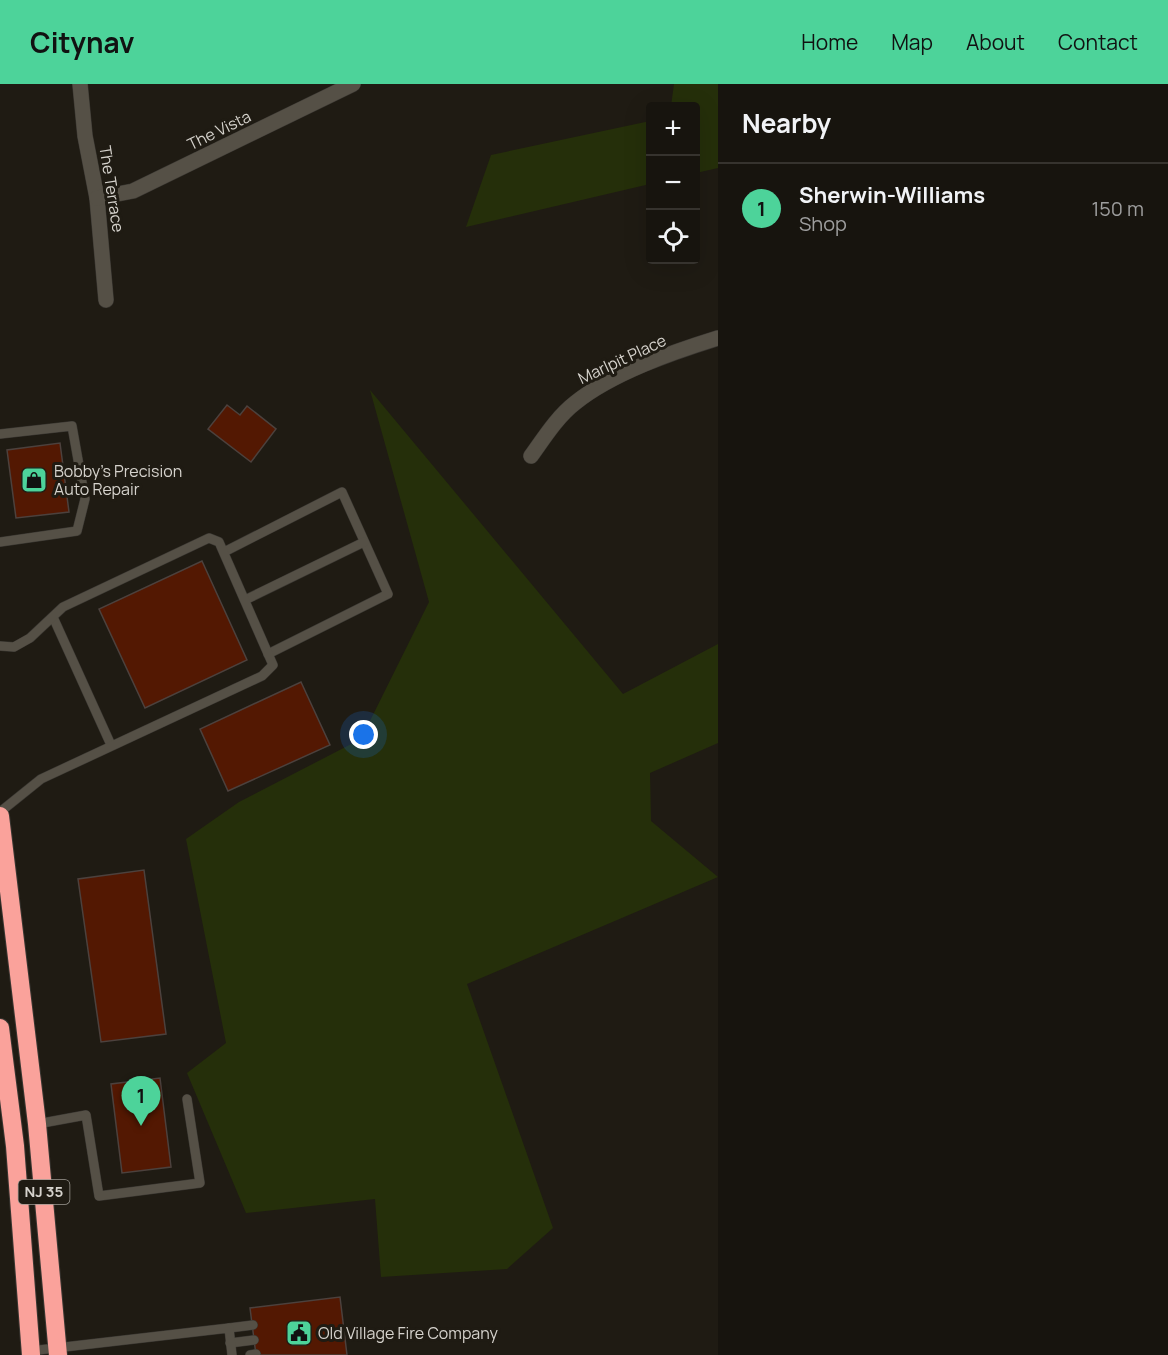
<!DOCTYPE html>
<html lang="en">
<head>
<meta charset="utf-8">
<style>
	:root { --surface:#17140e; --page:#24211c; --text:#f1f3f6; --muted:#9e9e9e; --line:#36332e; --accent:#4dd39a }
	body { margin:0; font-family:Manrope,sans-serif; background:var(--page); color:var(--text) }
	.controls { position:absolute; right:18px; top:18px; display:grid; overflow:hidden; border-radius:6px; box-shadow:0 6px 24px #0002 }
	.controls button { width:54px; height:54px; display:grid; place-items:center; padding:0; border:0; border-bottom:2px solid var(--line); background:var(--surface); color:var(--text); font:30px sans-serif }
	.you { position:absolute; left:364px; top:651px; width:21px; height:21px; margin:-15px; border:4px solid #fff; border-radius:50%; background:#1a73e8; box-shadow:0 0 0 9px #1a73e833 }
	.badge { display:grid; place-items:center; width:39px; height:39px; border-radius:50%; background:var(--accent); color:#111; font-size:20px; font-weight:700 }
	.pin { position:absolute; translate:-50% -50px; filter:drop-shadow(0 2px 3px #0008) }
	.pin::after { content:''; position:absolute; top:32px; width:21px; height:18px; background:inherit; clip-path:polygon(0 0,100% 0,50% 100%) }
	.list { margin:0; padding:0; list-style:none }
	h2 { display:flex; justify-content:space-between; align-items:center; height:78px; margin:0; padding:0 24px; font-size:26px }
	h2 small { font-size:20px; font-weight:400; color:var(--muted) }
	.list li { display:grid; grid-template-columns:39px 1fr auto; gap:18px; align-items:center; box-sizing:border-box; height:90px; padding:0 24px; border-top:2px solid var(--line) }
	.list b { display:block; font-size:22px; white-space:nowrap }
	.list p { margin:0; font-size:20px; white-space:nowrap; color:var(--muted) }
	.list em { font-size:20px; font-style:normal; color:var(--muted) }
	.icon { flex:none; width:33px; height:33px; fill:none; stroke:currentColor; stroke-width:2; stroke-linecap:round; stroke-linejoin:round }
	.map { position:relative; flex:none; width:718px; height:1271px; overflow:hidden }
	header { display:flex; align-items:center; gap:36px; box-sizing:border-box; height:84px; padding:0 30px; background:var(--accent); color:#111 }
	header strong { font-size:28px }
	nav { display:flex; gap:33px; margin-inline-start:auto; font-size:21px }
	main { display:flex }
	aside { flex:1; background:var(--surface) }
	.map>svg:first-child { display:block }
</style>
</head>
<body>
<header>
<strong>Citynav</strong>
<nav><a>Home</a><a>Map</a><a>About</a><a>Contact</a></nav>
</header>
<main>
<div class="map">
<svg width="718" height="1271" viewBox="0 0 718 1271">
	<rect width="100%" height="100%" fill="#1f1b13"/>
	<g fill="#252f0a">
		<polygon points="674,0 718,0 718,84 696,89 696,22 671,22"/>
		<polygon points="650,37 650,100 466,143 491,71"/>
		<polygon points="370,306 623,610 718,560 718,659 650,689 651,737 718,793 467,900 553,1144 507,1185 381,1193 375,1115 246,1129 187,989 226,959 186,755 239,718 361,655 429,518"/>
	</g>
	<g fill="#531802" stroke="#4c413d" stroke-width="1.5">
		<polygon points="227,321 240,331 247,322 276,345 251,378 208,345"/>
		<polygon points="60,359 69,428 16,434 7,366"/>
		<polygon points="202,477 247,576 145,624 99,525"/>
		<polygon points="301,598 330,661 228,707 200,645"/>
		<polygon points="144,786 166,950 101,958 78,795"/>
		<polygon points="160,994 171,1083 122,1089 111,1000"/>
		<polygon points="340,1213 347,1271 256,1271 250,1224"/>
	</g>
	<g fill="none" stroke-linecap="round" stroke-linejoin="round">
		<g stroke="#3a3732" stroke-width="10">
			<g id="lane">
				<polyline points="0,350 72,342 85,415 77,447 0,458"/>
				<polyline points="224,468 342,408 388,510 268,570"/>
				<polyline points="245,516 364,458"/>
				<polyline points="53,533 111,661"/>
				<polyline points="0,562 14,563 30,554 63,523 209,454 219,458 273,581 262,592 41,695 0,728"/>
				<polyline points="37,1040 86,1031 99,1112 200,1099 187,1015"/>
				<polyline points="229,1244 253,1241"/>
				<polyline points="230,1259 254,1256"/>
				<polyline points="30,1267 229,1244 232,1271"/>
				<polyline points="250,1271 256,1270"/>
			</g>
		</g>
		<g stroke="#3a3732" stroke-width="16">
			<g id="street">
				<polyline points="80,0 85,52 97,114 106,216"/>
				<polyline points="97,114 133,107 353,0"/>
				<path d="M531,372C544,354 557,333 575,319C612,289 673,268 718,254"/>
			</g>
		</g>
		<g stroke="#3a3732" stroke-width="20">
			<g id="highway">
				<polyline points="0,732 37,1040 58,1271"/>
				<polyline points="0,944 15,1062 31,1271"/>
			</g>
		</g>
		<use href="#lane" stroke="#555046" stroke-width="9"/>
		<use href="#street" stroke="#555046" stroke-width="15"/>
		<use href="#highway" stroke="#faa29b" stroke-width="18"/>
	</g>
	<defs>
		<g id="shop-square" transform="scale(1.35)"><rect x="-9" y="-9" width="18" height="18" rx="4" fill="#4dd39a" stroke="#1f1b13"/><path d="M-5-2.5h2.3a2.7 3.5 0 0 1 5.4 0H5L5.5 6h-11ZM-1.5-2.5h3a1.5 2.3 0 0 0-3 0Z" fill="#111"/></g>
		<g id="civic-square" transform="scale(1.35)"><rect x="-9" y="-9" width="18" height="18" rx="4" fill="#4dd39a" stroke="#1f1b13"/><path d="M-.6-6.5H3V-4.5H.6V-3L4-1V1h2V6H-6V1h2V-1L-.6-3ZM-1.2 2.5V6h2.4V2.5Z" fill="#111"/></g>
	</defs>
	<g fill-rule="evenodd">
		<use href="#shop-square" x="34" y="396"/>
		<use href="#civic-square" x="299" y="1249"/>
	</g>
	<g text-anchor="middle" stroke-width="6" stroke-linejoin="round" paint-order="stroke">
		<rect fill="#1f1b13" stroke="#9e9b94" stroke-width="1.5" x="18.5" y="1096" width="51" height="24" rx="4.5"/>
		<g font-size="15" font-weight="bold" fill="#d5d2cc">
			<text x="44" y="1113">NJ 35</text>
		</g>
		<g font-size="16" fill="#d5d2cc" stroke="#1f1b13">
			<text transform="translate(219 46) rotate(-26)" y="6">The Vista</text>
			<text transform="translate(112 105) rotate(81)" y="6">The Terrace</text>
			<text transform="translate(622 275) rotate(-25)" y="6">Marlpit Place</text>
		</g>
		<g font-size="16" fill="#d5d2cc" stroke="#1f1b13" text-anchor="start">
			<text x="54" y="393">Bobby's Precision<tspan x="54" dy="18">Auto Repair</tspan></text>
			<text x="318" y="1255">Old Village Fire Company</text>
		</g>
	</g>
</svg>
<div class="controls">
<button>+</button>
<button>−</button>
<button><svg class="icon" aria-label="locate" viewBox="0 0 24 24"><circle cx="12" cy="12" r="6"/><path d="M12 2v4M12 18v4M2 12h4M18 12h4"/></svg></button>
</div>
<div class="you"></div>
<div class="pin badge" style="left:141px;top:1042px">1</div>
</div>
<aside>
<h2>Nearby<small></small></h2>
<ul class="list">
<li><span class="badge">1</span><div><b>Sherwin-Williams</b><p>Shop</p></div><em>150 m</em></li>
</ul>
</aside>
</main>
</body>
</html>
